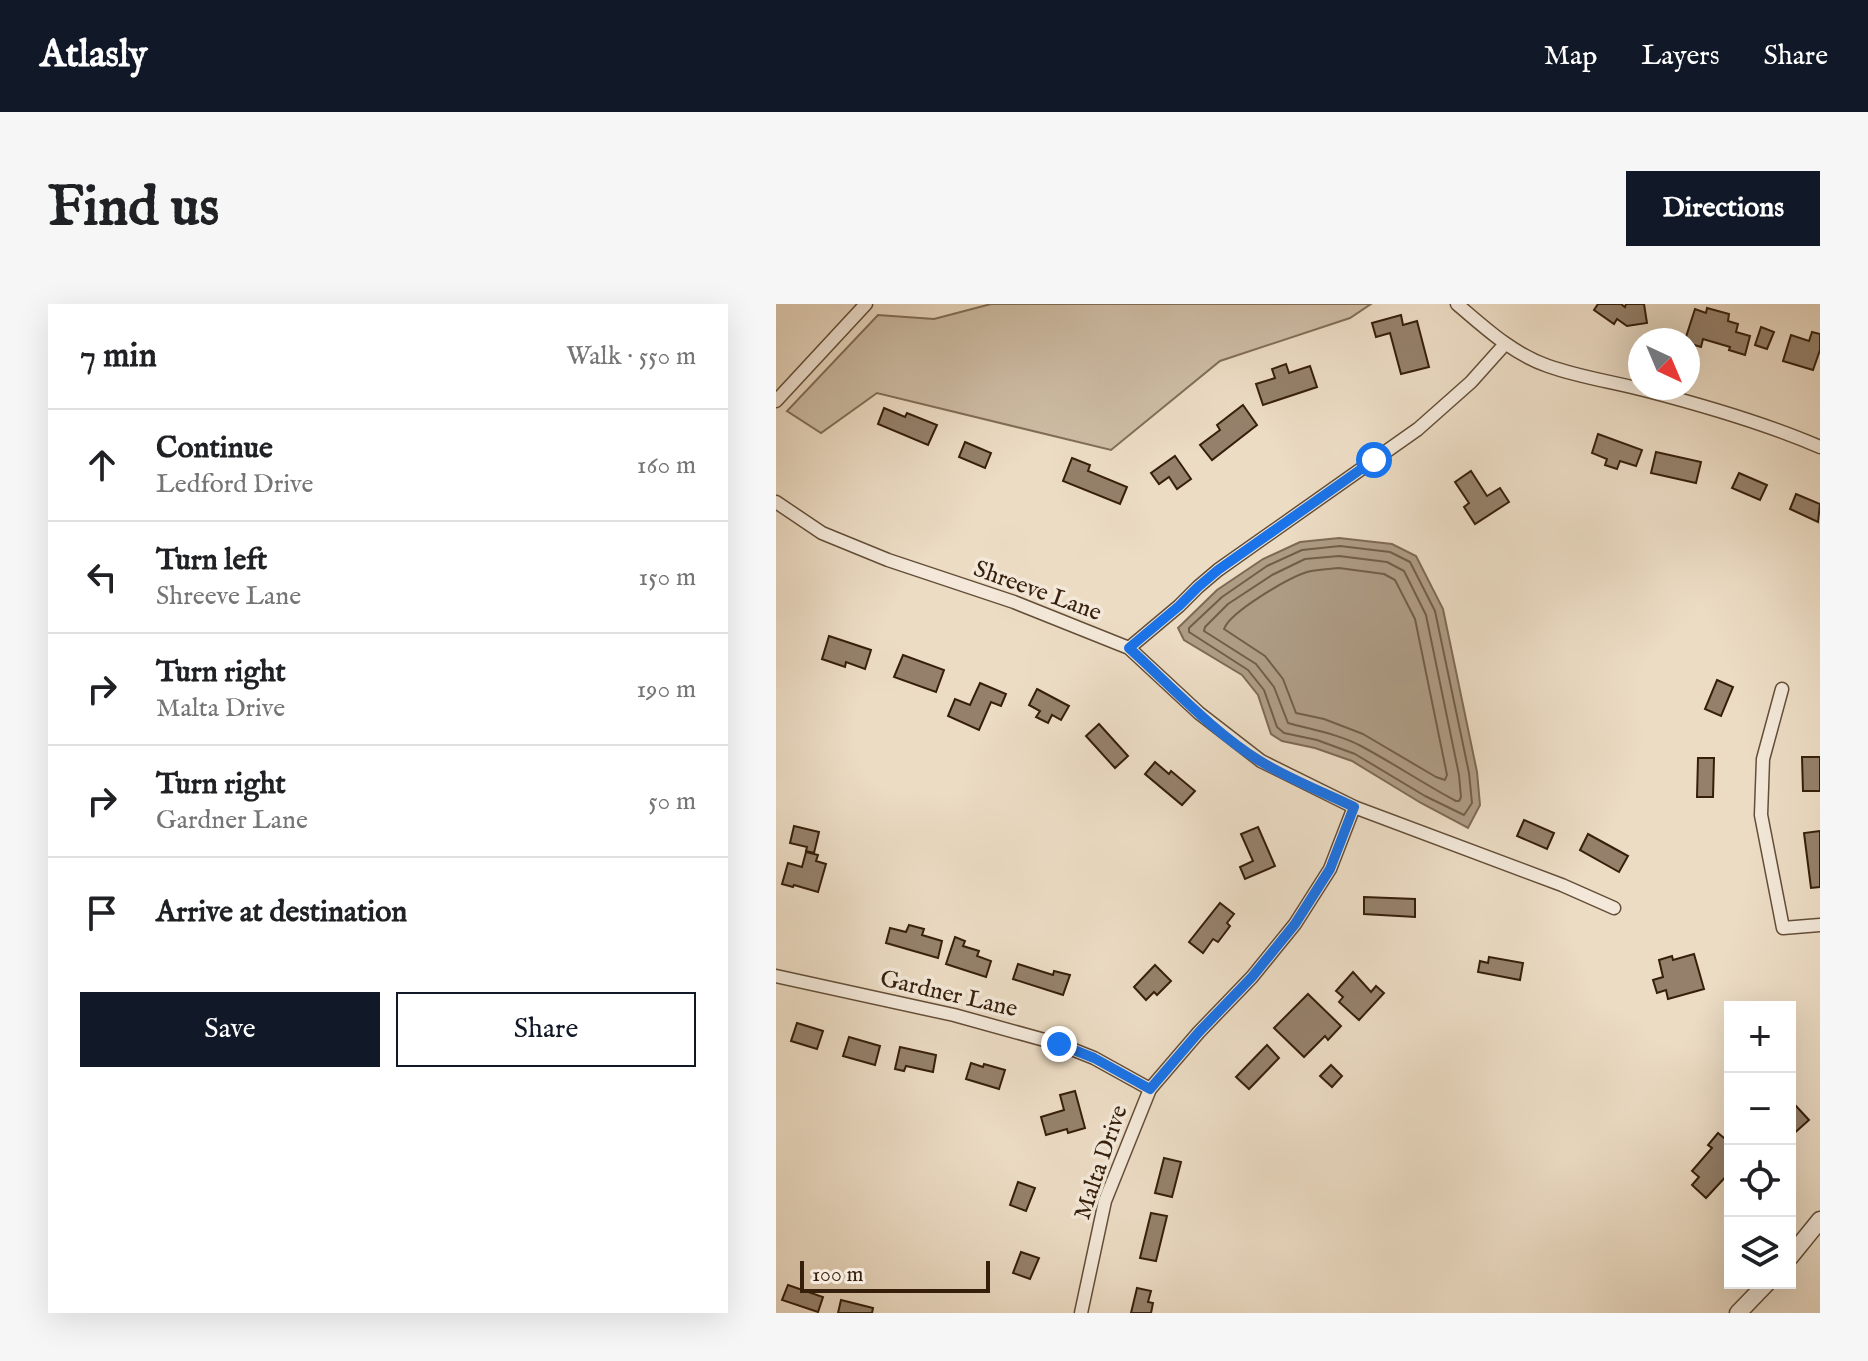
<!DOCTYPE html>
<html lang="en">
<head>
<meta charset="utf-8">
<style>
	:root { --surface:#fff; --page:#f6f6f6; --text:#202124; --muted:#757577; --line:#e0e0e0; --accent:#111827 }
	body { margin:0; font-family:"IM FELL English",serif; background:var(--page); color:var(--text) }
	.controls { position:absolute; right:24px; bottom:24px; display:grid; overflow:hidden; border-radius:0px; box-shadow:0 8px 32px #0002 }
	.controls button { width:72px; height:72px; display:grid; place-items:center; padding:0; border:0; border-bottom:2px solid var(--line); background:var(--surface); color:var(--text); font:40px sans-serif }
	.compass { position:absolute; left:852px; top:24px; width:72px; height:72px; border-radius:50%; background:var(--surface); box-shadow:0 8px 32px #0002; rotate:136deg }
	.scale { position:absolute; left:24px; bottom:20px; width:190px; box-sizing:border-box; padding-left:8px; border:4px solid #361f0a; border-top:0; font-size:22px; line-height:28px; white-space:nowrap; color:#361f0a; -webkit-text-stroke:6px #f3e8d9; paint-order:stroke }
	.stop { position:absolute; width:24px; height:24px; margin:-18px; border:6px solid #1a73e8; border-radius:50%; background:#fff }
	.stop.end { background:#1a73e8; border-color:#fff; box-shadow:0 2px 8px #0008 }
	.list { margin:0; padding:0; list-style:none }
	h2 { display:flex; justify-content:space-between; align-items:center; height:104px; margin:0; padding:0 32px; font-size:34px }
	h2 small { font-size:26px; font-weight:400; color:var(--muted) }
	.list li { display:grid; grid-template-columns:52px 1fr auto; gap:24px; align-items:center; box-sizing:border-box; height:112px; padding:0 32px; border-top:2px solid var(--line) }
	.list b { display:block; font-size:30px; white-space:nowrap }
	.list p { margin:0; font-size:26px; white-space:nowrap; color:var(--muted) }
	.list em { font-size:26px; font-style:normal; color:var(--muted) }
	.actions { display:flex; gap:16px; padding:24px 32px }
	.actions a { flex:1; padding:18px 0; border:2px solid var(--accent); border-radius:0px; text-align:center; font-size:28px; color:var(--accent) }
	.actions .main { background:var(--accent); color:#fff }
	.icon { flex:none; width:44px; height:44px; fill:none; stroke:currentColor; stroke-width:2; stroke-linecap:round; stroke-linejoin:round }
	.map { position:relative; flex:none; width:1044px; height:1009px; overflow:hidden; border-radius:0px }
	header { display:flex; align-items:center; gap:48px; box-sizing:border-box; height:112px; padding:0 40px; background:var(--accent); color:#fff }
	header strong { font-size:38px }
	nav { display:flex; gap:44px; margin-inline-start:auto; font-size:28px }
	.intro { display:flex; align-items:center; justify-content:space-between; box-sizing:border-box; height:192px; padding:0 48px }
	h1 { margin:0; font-size:56px }
	.button { padding:20px 36px; border-radius:0px; background:var(--accent); color:#fff; font-size:28px; font-weight:700 }
	main { display:flex; gap:48px; padding:0 48px }
	aside { flex:1; background:var(--surface); border-radius:0px; box-shadow:0 8px 32px #0002 }
	.map>svg:first-child { display:block }
</style>
</head>
<body>
<header>
<strong>Atlasly</strong>
<nav><a>Map</a><a>Layers</a><a>Share</a></nav>
</header>
<div class="intro"><h1>Find us</h1><a class="button">Directions</a></div>
<main>
<aside>
<h2>7 min<small>Walk · 550 m</small></h2>
<ul class="list">
<li><svg class="icon" aria-label="ahead" viewBox="0 0 24 24"><path d="M12 20V5M6 11l6-6 6 6"/></svg><div><b>Continue</b><p>Ledford Drive</p></div><em>160 m</em></li>
<li><svg class="icon" aria-label="left" viewBox="0 0 24 24"><path d="M17 20v-9H6M10 6l-5 5 5 5"/></svg><div><b>Turn left</b><p>Shreeve Lane</p></div><em>150 m</em></li>
<li><svg class="icon" aria-label="right" viewBox="0 0 24 24"><path d="M7 20v-9h11M14 6l5 5-5 5"/></svg><div><b>Turn right</b><p>Malta Drive</p></div><em>190 m</em></li>
<li><svg class="icon" aria-label="right" viewBox="0 0 24 24"><path d="M7 20v-9h11M14 6l5 5-5 5"/></svg><div><b>Turn right</b><p>Gardner Lane</p></div><em>50 m</em></li>
<li><svg class="icon" aria-label="arrive" viewBox="0 0 24 24"><path d="M6 21V4h12l-3 4 3 4H6"/></svg><div><b>Arrive at destination</b></div></li>
</ul>
<div class="actions"><a class="main">Save</a><a>Share</a></div>
</aside>
<div class="map">
<svg width="1044" height="1009" viewBox="0 0 1044 1009">
	<rect width="100%" height="100%" fill="#ecdcc4"/>
	<filter id="stains"><feTurbulence type="fractalNoise" baseFrequency=".0025" numOctaves="4"/><feColorMatrix values="0 0 0 0 .2 0 0 0 0 .09 0 0 0 0 .02 0 0 0 .5 -.17"/></filter>
	<radialGradient id="worn" r=".72"><stop offset=".6" stop-color="#630" stop-opacity="0"/><stop offset="1" stop-color="#630" stop-opacity=".3"/></radialGradient>
	<polygon fill="#cdbca4" stroke="#826e57" stroke-width="2" points="215,0 595,0 574,14 444,57 335,146 101,89 45,129 11,107 102,11 158,15"/>
	<polygon fill="#ae9c85" stroke="#7e6a54" stroke-width="2" points="563,234 616,240 640,252 667,305 701,468 704,501 692,524 645,499 576,457 539,444 506,437 495,430 482,391 466,371 408,336 402,324 441,286 487,255 524,238"/>
	<g fill="none" stroke-linecap="round" stroke-linejoin="round">
		<g stroke="#725e48" stroke-width="2">
			<polygon points="564,242 614,248 634,258 659,307 693,469 696,499 688,511 649,492 579,450 541,436 508,429 501,423 488,386 472,366 413,328 413,324 446,293 491,262 526,246"/>
			<path d="M563,252L611,258L628,267L650,311L683,471L685,493L683,497H680C648,480 617,459 585,442C562,430 537,426 512,419L498,383L480,360L428,327L429,323L452,300L496,271L529,255Z"/>
			<path d="M563,264L608,270L619,276L639,315L671,471L669,476L660,473L587,430L548,415L520,409L507,375L489,352L448,325C454,308 512,274 531,268C541,265 553,265 563,264Z"/>
		</g>
	</g>
	<g fill="#95816b" stroke="#361f0a" stroke-width="2">
		<polygon points="822,0 845,0 849,3 850,0 868,0 871,19 851,22 841,15 838,20 818,6"/>
		<polygon points="931,4 953,10 952,17 962,20 960,28 974,32 969,51 953,46 954,43 927,35 925,43 912,39 912,36 909,36 919,5 930,9"/>
		<polygon points="625,11 627,21 641,17 653,63 625,70 614,29 600,33 596,19"/>
		<polygon points="985,23 998,28 991,45 979,41"/>
		<polygon points="1036,28 1044,30 1044,46 1037,66 1007,57 1015,31 1033,37"/>
		<polygon points="510,60 513,69 534,62 541,83 487,101 480,80 499,74 496,65"/>
		<polygon points="467,101 481,121 436,156 424,141 444,126 441,121"/>
		<polygon points="108,104 129,113 131,109 161,121 152,141 102,120"/>
		<polygon points="822,130 866,146 860,162 844,157 841,165 829,161 831,155 816,149"/>
		<polygon points="189,138 215,149 209,164 183,153"/>
		<polygon points="880,148 925,158 920,179 875,169"/>
		<polygon points="399,152 415,175 401,185 393,173 383,180 375,169"/>
		<polygon points="296,154 314,161 312,167 351,183 344,200 287,177"/>
		<polygon points="695,167 711,192 724,184 733,198 699,220 688,203 693,199 679,178"/>
		<polygon points="963,169 991,181 984,196 956,184"/>
		<polygon points="1020,190 1044,200 1042,218 1014,205"/>
		<polygon points="53,332 95,346 89,365 70,358 69,363 46,355"/>
		<polygon points="127,351 168,366 160,388 118,373"/>
		<polygon points="941,376 957,383 945,412 929,405"/>
		<polygon points="204,379 230,390 225,402 215,398 203,426 172,412 179,395 194,401"/>
		<polygon points="261,385 293,402 285,416 276,411 272,419 260,413 264,407 253,401"/>
		<polygon points="323,420 352,452 339,464 310,432"/>
		<polygon points="1026,453 1044,453 1044,487 1027,487"/>
		<polygon points="922,454 938,454 937,493 921,493"/>
		<polygon points="379,458 393,470 395,467 419,487 406,501 369,470"/>
		<polygon points="748,516 778,529 771,545 741,532"/>
		<polygon points="18,522 43,528 38,549 30,547 31,543 14,539"/>
		<polygon points="482,523 499,562 469,575 464,563 477,557 465,530"/>
		<polygon points="1044,527 1044,583 1035,584 1028,529"/>
		<polygon points="812,530 852,552 843,568 804,546"/>
		<polygon points="30,548 42,551 40,557 50,560 42,588 18,581 17,583 6,580 12,559 26,563"/>
		<polygon points="588,593 639,595 639,613 588,610"/>
		<polygon points="444,599 458,610 451,619 454,622 442,638 437,635 427,649 413,638"/>
		<polygon points="133,621 148,625 146,631 166,637 162,654 110,639 114,624 130,628"/>
		<polygon points="179,633 189,637 187,642 203,647 201,652 215,657 210,673 170,660"/>
		<polygon points="918,650 928,685 892,695 890,686 881,689 877,676 887,673 883,656 896,652 897,656"/>
		<polygon points="713,653 747,659 744,676 702,668 704,657 712,659"/>
		<polygon points="242,660 277,671 278,667 294,671 287,691 237,675"/>
		<polygon points="379,661 395,677 381,691 378,688 370,696 358,683"/>
		<polygon points="577,668 595,688 600,682 608,689 583,716 563,698 567,693 560,687"/>
		<polygon points="532,690 565,722 552,736 549,732 528,753 498,724"/>
		<polygon points="21,719 47,727 41,745 15,737"/>
		<polygon points="73,733 104,742 99,761 67,752"/>
		<polygon points="491,741 503,754 473,785 460,773"/>
		<polygon points="124,743 160,751 157,768 130,762 128,767 119,765"/>
		<polygon points="195,759 207,763 208,760 229,766 223,785 190,775"/>
		<polygon points="555,761 566,772 556,783 544,772"/>
		<polygon points="299,787 309,824 292,829 291,825 270,831 265,813 288,806 284,791"/>
		<polygon points="1020,802 1033,816 1014,833 1014,808"/>
		<polygon points="942,829 954,839 954,868 930,894 916,881 923,873 916,867 936,844 932,841"/>
		<polygon points="388,854 405,858 396,893 379,889"/>
		<polygon points="242,878 259,884 250,907 234,901"/>
		<polygon points="375,909 391,912 380,957 364,954"/>
		<polygon points="245,948 263,954 254,975 237,969"/>
		<polygon points="12,981 47,993 42,1008 6,996"/>
		<polygon points="361,984 375,987 372,998 377,999 375,1009 355,1009"/>
		<polygon points="65,996 97,1004 96,1009 62,1009"/>
	</g>
	<g fill="none" stroke-linecap="round" stroke-linejoin="round">
		<g stroke="#644e38" stroke-width="15">
			<g id="minor">
				<path d="M681,0C709,24 737,50 772,62C803,73 837,78 868,86C926,101 989,119 1044,143"/>
				<polyline points="0,97 90,0"/>
				<polyline points="0,198 46,229 112,256 238,298 353,344 423,409 485,457 578,503 786,581 838,604"/>
				<polyline points="353,344 403,302 422,283 442,266 642,125 695,78 729,40"/>
				<polyline points="1006,385 987,455 985,511 1007,624 1044,621"/>
				<polyline points="0,672 178,711 283,740 318,754 374,785"/>
				<polyline points="305,1009 329,897 374,785 423,728 476,673 519,620 554,565 578,503"/>
			</g>
		</g>
		<g stroke="#644e38" stroke-width="19">
			<g id="tertiary">
				<polyline points="1014,953 1044,916"/>
				<polyline points="962,1009 991,979"/>
			</g>
		</g>
		<use href="#minor" stroke="#f3e8d9" stroke-width="12"/>
		<use href="#tertiary" stroke="#f3e8d9" stroke-width="16"/>
	</g>
	<g fill="none" stroke-linecap="round" stroke-linejoin="round">
		<path stroke="#1a73e8" stroke-width="10" d="M283,740L318,754L374,785L423,728L476,673L519,620L554,565L578,503C547,488 513,475 484,457C437,428 394,381 353,344L403,302L422,283L442,266L598,156"/>
	</g>
	<g text-anchor="middle" stroke-width="7" stroke-linejoin="round" paint-order="stroke">
		<g font-size="24" fill="#361f0a" stroke="#f3e8d9">
			<text transform="translate(262 286) rotate(20)" y="8">Shreeve Lane</text>
			<text transform="translate(173 689) rotate(13)" y="8">Gardner Lane</text>
			<text transform="translate(324 858) rotate(-71)" y="8">Malta Drive</text>
		</g>
	</g>
	<rect width="100%" height="100%" filter="url(#stains)"/>
	<rect width="100%" height="100%" fill="url(#worn)"/>
</svg>
<div class="controls">
<button>+</button>
<button>−</button>
<button><svg class="icon" aria-label="locate" viewBox="0 0 24 24"><circle cx="12" cy="12" r="6"/><path d="M12 2v4M12 18v4M2 12h4M18 12h4"/></svg></button>
<button><svg class="icon" aria-label="layers" viewBox="0 0 24 24"><path d="M12 4l9 5-9 5-9-5zM3 14l9 5 9-5"/></svg></button>
</div>
<svg class="compass" viewBox="-18 -18 36 36"><path d="M0-13l5 13h-10z" fill="#e53935"/><path d="M0 13l5-13h-10z" fill="#757577"/></svg>
<div class="scale">100 m</div>
<div class="stop" style="left:598px;top:156px"></div>
<div class="stop end" style="left:283px;top:740px"></div>
</div>
</main>
</body>
</html>
